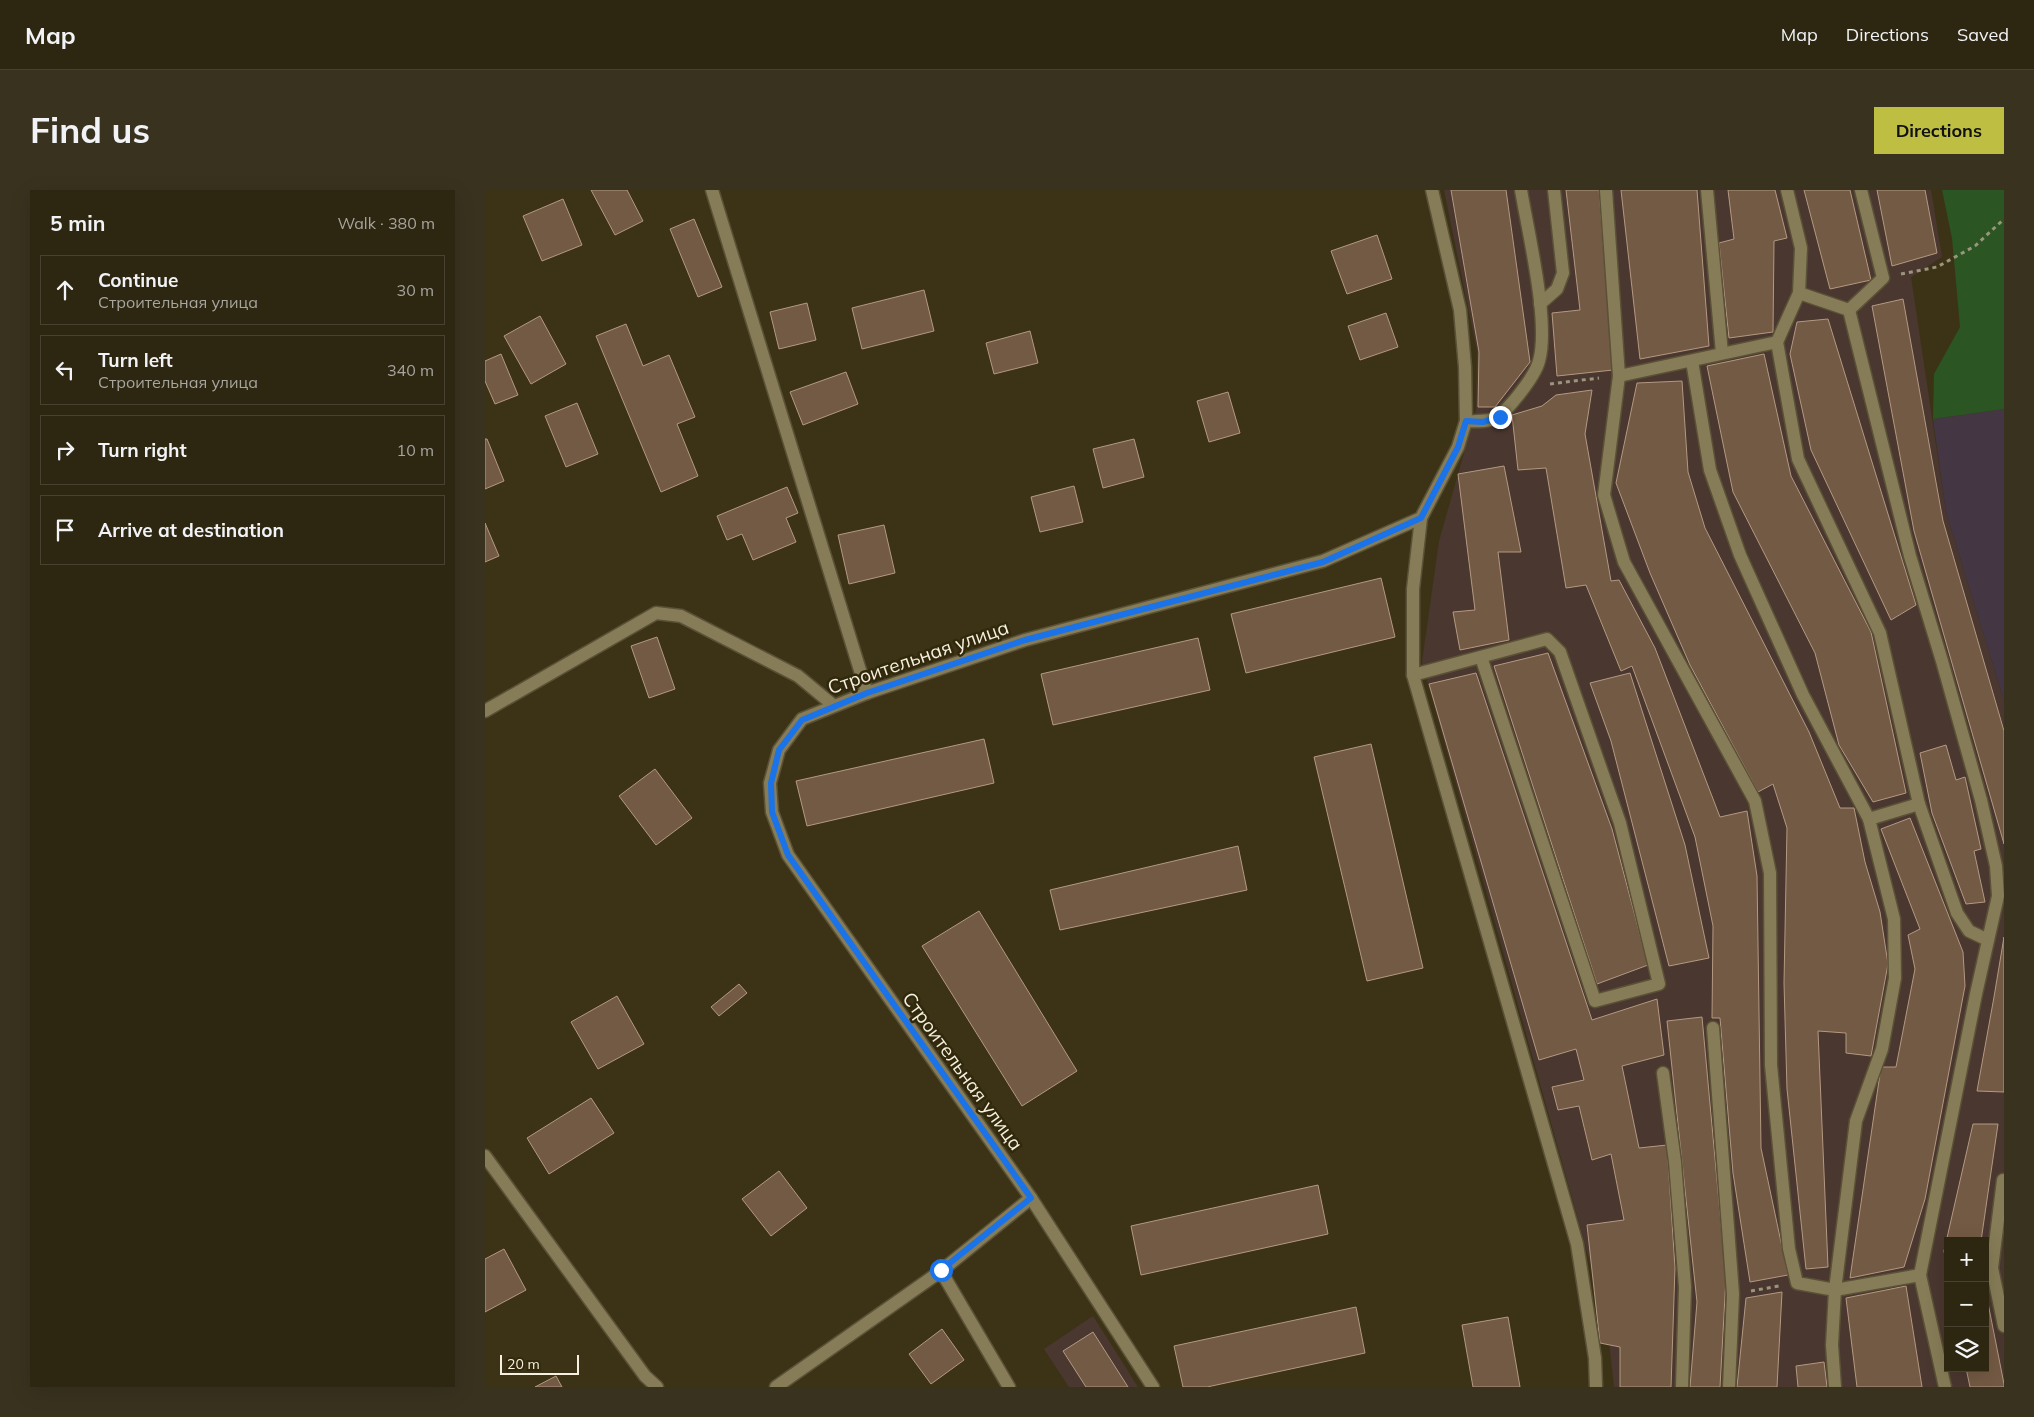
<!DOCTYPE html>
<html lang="en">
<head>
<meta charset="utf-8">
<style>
	:root { --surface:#2d2611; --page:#39321f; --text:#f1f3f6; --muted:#a7a59f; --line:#484331; --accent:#bebf42 }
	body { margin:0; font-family:Mulish,sans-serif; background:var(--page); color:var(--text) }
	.controls { position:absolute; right:15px; bottom:15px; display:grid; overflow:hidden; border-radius:0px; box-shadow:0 5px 20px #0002 }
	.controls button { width:45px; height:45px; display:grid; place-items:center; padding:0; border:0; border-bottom:1px solid var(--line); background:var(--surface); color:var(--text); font:25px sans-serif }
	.scale { position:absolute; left:15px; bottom:12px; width:79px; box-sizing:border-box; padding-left:5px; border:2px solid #f5f0df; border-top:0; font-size:14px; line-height:18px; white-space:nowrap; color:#f5f0df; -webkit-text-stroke:4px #32290c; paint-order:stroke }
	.stop { position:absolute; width:15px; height:15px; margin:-11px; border:4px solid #1a73e8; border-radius:50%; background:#fff }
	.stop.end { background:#1a73e8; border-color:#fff; box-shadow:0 1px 5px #0008 }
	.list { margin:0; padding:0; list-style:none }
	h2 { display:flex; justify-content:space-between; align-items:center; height:65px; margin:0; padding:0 20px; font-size:21px }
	h2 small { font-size:16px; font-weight:400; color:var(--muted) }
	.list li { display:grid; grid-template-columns:32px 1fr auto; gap:15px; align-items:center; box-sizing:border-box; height:70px; margin:0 10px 10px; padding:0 10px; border:1px solid var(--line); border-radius:0px }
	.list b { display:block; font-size:19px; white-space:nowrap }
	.list p { margin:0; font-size:16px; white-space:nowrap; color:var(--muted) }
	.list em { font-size:16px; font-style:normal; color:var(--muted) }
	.icon { flex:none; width:28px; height:28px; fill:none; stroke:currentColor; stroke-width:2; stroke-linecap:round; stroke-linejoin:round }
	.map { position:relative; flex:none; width:1519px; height:1197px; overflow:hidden; border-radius:0px }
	header { display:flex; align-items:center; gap:30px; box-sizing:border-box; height:70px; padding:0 25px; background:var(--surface); border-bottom:1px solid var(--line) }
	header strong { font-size:24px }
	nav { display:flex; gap:28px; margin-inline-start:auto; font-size:18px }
	.intro { display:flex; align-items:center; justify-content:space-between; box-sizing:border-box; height:120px; padding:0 30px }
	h1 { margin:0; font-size:35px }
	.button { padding:12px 22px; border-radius:0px; background:var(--accent); color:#111; font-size:18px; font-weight:700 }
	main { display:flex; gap:30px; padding:0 30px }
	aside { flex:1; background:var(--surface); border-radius:0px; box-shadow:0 5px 20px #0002 }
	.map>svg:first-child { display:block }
</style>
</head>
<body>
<header>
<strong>Map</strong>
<nav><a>Map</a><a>Directions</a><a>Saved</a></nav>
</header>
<div class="intro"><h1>Find us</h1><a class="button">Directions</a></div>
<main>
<aside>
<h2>5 min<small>Walk · 380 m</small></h2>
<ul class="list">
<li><svg class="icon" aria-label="ahead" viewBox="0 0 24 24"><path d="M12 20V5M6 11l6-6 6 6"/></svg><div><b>Continue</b><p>Строительная улица</p></div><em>30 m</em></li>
<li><svg class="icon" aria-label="left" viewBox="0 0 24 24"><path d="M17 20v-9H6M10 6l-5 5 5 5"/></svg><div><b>Turn left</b><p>Строительная улица</p></div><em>340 m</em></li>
<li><svg class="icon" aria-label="right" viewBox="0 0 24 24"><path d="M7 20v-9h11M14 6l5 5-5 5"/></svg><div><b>Turn right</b></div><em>10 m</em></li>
<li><svg class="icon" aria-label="arrive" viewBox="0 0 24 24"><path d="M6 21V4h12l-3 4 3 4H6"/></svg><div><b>Arrive at destination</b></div></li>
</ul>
</aside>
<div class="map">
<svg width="1519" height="1197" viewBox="0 0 1519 1197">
	<rect width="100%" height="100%" fill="#3c3317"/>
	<g fill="#4a372f" fill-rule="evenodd">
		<path d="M959,0H1446L1457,67L1426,87L1461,322L1519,511V1197H1129L1122,1133L937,472L954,351L991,221L992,161ZM1463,1051H1500V1178H1463Z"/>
		<polygon points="608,1126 653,1197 584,1197 559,1159"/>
	</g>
	<polygon fill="#453643" points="1519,219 1519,511 1461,322 1448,229"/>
	<polygon fill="#2b5522" points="1457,0 1519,0 1519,219 1448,229 1449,184 1475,137 1467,48"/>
	<g fill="#735a44" stroke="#b49982">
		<polygon points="106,0 142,0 158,31 130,45"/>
		<polygon points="966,0 1021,0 1045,172 1010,217 993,217 994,162"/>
		<polygon points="1081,0 1114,0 1128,180 1072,186 1067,123 1095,120"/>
		<polygon points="1136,0 1212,0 1224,156 1155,169"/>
		<polygon points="1243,0 1290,0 1302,48 1289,51 1288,142 1244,148 1234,53 1249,49"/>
		<polygon points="1319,0 1365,0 1386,90 1345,99"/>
		<polygon points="1392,0 1440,0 1452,63 1407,76"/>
		<polygon points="78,9 97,55 57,71 38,26"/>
		<polygon points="209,29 237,97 213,107 185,39"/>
		<polygon points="892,45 907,89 862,104 846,61"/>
		<polygon points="439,100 449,141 377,159 367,118"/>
		<polygon points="1418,109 1458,331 1519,541 1519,654 1429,341 1387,116"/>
		<polygon points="322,113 331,150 294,159 285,122"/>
		<polygon points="901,123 913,157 875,170 863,136"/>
		<polygon points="55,126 81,174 46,194 19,146"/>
		<polygon points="1343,129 1431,415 1406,430 1326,260 1305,164 1312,132"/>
		<polygon points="141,134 158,176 184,165 210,227 192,234 213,286 176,302 111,146"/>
		<polygon points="545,141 553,173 509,184 501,153"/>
		<polygon points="16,164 33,205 10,214 0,191 0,171"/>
		<polygon points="1279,164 1306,286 1386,442 1421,603 1388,612 1354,555 1330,463 1248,302 1222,176"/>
		<polygon points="361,182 373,214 318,235 305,202"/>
		<polygon points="1197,191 1203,282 1220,338 1324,542 1355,618 1369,618 1380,672 1395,722 1403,774 1386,866 1361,863 1361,843 1333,841 1343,1077 1321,1079 1302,899 1299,793 1302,638 1288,594 1273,602 1205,475 1165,383 1131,293 1152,193"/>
		<polygon points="1107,200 1100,244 1126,391 1134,390 1170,458 1235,627 1262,621 1272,686 1276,958 1303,1085 1265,1092 1248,983 1235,828 1227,828 1228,736 1210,647 1147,476 1136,481 1101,395 1081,398 1061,278 1033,280 1027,225 1057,216 1071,205"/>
		<polygon points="743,202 755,243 724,252 712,211"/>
		<polygon points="92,213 113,264 81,277 60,226"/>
		<polygon points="0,249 2,249 19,291 0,299"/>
		<polygon points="649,249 659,287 618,298 608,259"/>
		<polygon points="1019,276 1036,362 1013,362 1024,450 975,460 968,422 990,420 973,284"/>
		<polygon points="589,296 598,332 555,342 546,307"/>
		<polygon points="302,297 313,323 301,328 311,352 268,370 257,344 242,350 232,326"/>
		<polygon points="0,333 14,366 0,372"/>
		<polygon points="399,335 410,383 364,394 353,345"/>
		<polygon points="896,388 910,447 761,483 746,424"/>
		<polygon points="172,447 190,499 164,508 146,456"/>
		<polygon points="713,448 725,500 568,535 556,484"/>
		<polygon points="1063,463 1127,639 1163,775 1112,794 1009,476"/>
		<polygon points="991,483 1107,830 1172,809 1179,865 1137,876 1154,958 1182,955 1190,1078 1186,1197 1135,1197 1135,1157 1115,1153 1102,1035 1139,1030 1126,964 1107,970 1094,916 1073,920 1067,897 1099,890 1091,859 1054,870 944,494"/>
		<polygon points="1145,483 1200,655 1224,768 1184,776 1126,551 1105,493"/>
		<polygon points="499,549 509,593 322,636 311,591"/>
		<polygon points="886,554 938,778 882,791 829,567"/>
		<polygon points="1461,555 1471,590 1480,587 1496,659 1489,661 1500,712 1481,714 1447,623 1435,563"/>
		<polygon points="170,579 207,628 171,655 134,606"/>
		<polygon points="1425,628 1478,762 1480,796 1440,1009 1419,1077 1365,1088 1396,877 1411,877 1430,779 1423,745 1435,739 1396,639"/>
		<polygon points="753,656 762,700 575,740 565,700"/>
		<polygon points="494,721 592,881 537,916 437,756"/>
		<polygon points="1519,747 1519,902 1492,901 1509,807"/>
		<polygon points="254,794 262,803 234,826 226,817"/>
		<polygon points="132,806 159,854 113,879 86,832"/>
		<polygon points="1217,827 1241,1088 1235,1197 1205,1197 1212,1112 1182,831"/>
		<polygon points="106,908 129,943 64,984 42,948"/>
		<polygon points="1488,934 1513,934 1496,1051 1463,1051 1463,1082 1459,1061"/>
		<polygon points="294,981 322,1018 286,1046 257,1009"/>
		<polygon points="833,995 843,1044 656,1085 646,1036"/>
		<polygon points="19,1059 41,1100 0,1122 0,1069"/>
		<polygon points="1421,1096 1437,1197 1372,1197 1361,1108"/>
		<polygon points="1500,1098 1519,1194 1519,1197 1485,1197 1481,1178 1500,1178"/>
		<polygon points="1297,1102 1292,1197 1252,1197 1261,1108"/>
		<polygon points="871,1117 880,1163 722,1197 698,1197 689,1156"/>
		<polygon points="1023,1127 1035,1197 988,1197 977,1135"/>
		<polygon points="457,1139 479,1170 446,1194 424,1164"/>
		<polygon points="608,1142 643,1197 601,1197 578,1161"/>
		<polygon points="1339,1172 1342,1197 1313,1197 1311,1176"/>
		<polygon points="71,1186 77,1197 50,1197"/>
	</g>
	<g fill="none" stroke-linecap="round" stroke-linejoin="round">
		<g stroke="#5a5137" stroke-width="15">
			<g id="minor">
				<polyline points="227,0 382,503"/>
				<polyline points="1121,0 1134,186 1292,152 1314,103 1316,58 1302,0"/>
				<polyline points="1222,0 1237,163"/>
				<polyline points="1314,103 1364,120 1398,88 1376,0"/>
				<polyline points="1055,114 1072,99 1078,83 1069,0"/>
				<polyline points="1292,152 1313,269 1395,443 1434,614"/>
				<polyline points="1207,171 1225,280 1255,365 1318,505 1384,629"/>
				<polyline points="1134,186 1119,305 1139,372 1270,611 1285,683 1286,875 1304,1059 1312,1093 1350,1100 1371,931 1397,859 1410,788 1409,729 1384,629 1434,614 1472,723 1484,741 1503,750"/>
				<path d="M981,231C1011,232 1013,230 1032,207C1040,197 1051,183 1054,171C1065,133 1043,42 1036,0"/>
				<polyline points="936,328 928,399 928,485 1092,1054 1110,1168 1111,1197"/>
				<polyline points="928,485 1062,449 1075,462 1135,633 1174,794 1110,811 996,467"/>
				<polyline points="0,521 171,423 196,426 313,486 348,515"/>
				<polyline points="1228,838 1248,1104 1244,1197"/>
				<polyline points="1178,883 1190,972 1200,1097 1197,1197"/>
				<polyline points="0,966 160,1186 172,1197"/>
				<polyline points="1518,990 1507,1078 1519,1136"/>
				<polyline points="456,1081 524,1197"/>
				<polyline points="1435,1085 1460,1197"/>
				<polyline points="291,1197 456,1081 546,1008"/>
				<polyline points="668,1197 546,1008 303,665 287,622 285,593 294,560 317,529 382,503 540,450 838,371 936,328 973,257 981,231 980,177 975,120 947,0"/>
				<polyline points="1350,1197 1347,1155 1350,1100 1435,1085 1491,804 1513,706 1511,676 1496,610 1457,471 1425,366 1364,120"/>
			</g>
		</g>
		<g stroke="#9c957e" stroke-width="3" stroke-dasharray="4 4" stroke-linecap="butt">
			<polyline points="1416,84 1452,77 1490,56 1519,29"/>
			<polyline points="1065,194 1114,188"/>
			<polyline points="1266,1101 1294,1096"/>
		</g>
		<use href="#minor" stroke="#867c57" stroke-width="12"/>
	</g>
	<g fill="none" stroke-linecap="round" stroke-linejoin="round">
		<polyline stroke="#1a73e8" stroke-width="6" points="456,1080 546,1008 303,665 287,622 286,593 294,560 317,530 382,503 540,450 838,372 936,328 973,257 981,231 998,232 1015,227"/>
	</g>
	<g text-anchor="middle" stroke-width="5" stroke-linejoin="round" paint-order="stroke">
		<g font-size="19" fill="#f5f0df" stroke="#32290c">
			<text transform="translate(433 467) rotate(-19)" y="7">Строительная улица</text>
			<text transform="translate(478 881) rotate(54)" y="7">Строительная улица</text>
		</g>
	</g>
</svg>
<div class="controls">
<button>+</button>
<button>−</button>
<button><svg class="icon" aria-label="layers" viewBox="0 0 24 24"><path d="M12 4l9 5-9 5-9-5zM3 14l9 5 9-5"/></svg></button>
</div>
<div class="scale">20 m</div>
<div class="stop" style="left:456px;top:1080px"></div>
<div class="stop end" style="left:1015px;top:227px"></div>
</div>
</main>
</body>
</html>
